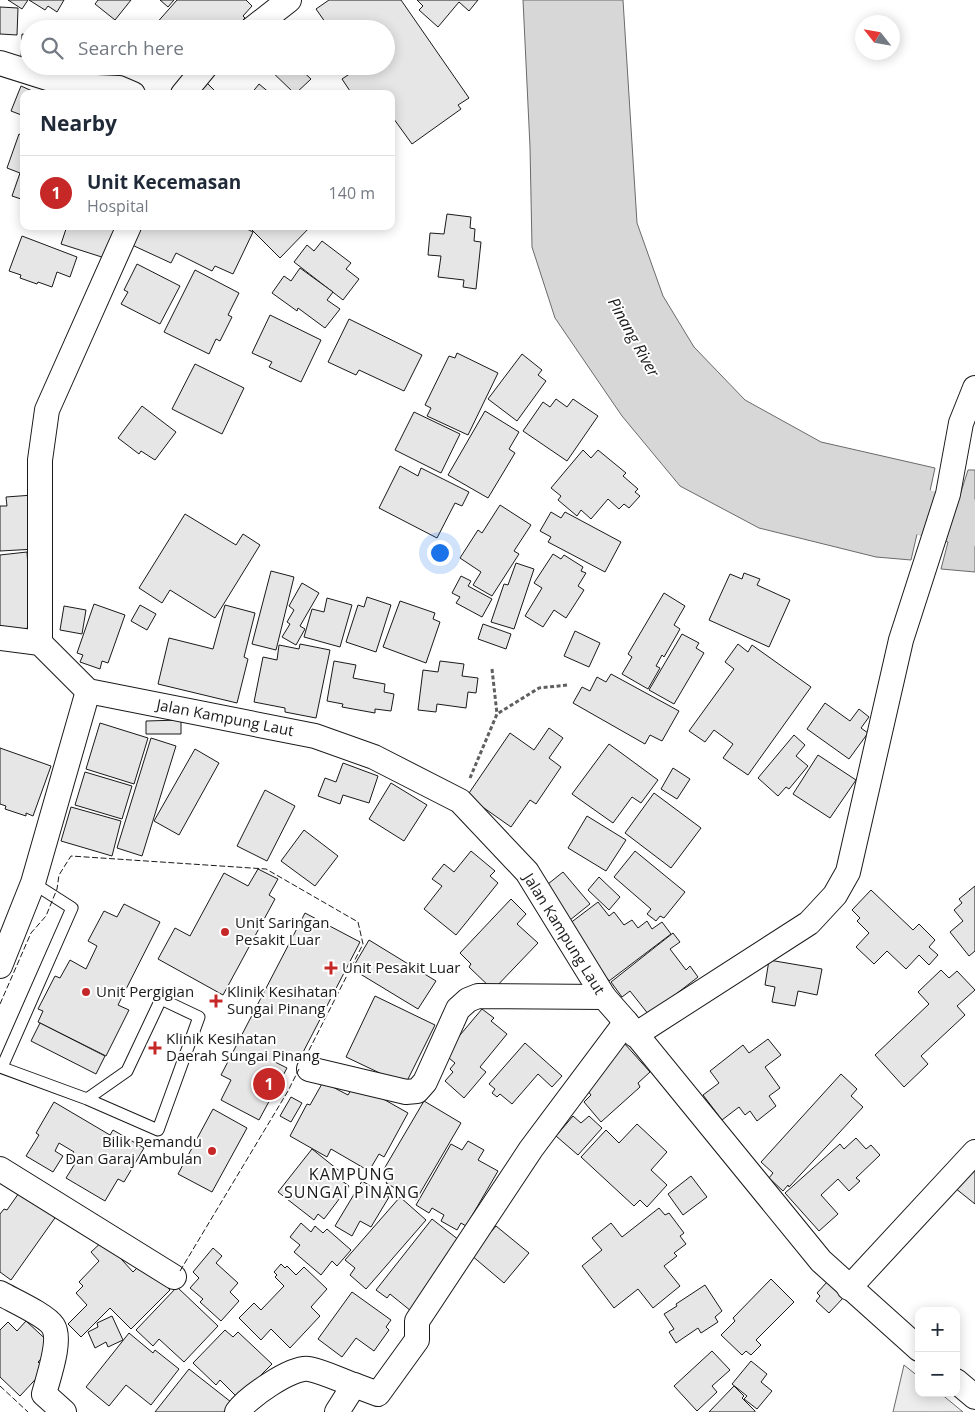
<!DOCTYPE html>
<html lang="en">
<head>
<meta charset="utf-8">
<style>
	:root { --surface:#fff; --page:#f6f6f7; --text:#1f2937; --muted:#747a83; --line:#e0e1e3; --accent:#c62828 }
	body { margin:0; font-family:"Open Sans",sans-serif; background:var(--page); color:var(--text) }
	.controls { position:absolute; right:15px; bottom:15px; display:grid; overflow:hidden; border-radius:10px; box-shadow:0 2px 12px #0003 }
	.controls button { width:45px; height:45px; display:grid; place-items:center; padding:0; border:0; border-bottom:1px solid var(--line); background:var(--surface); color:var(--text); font:25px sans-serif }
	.compass { position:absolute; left:855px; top:15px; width:45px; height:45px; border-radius:50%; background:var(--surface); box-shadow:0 2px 12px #0003; rotate:301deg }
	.you { position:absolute; left:439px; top:552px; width:18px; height:18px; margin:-12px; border:4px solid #fff; border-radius:50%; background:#1a73e8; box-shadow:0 0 0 8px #1a73e833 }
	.badge { display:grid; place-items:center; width:32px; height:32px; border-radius:50%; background:var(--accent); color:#fff; font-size:16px; font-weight:700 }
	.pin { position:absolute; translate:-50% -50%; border:2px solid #fff; box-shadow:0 1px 5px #0006 }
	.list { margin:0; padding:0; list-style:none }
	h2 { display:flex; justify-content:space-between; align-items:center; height:65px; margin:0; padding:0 20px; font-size:21px }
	h2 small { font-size:16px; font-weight:400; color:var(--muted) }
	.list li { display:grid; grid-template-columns:32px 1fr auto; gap:15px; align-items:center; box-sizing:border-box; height:75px; padding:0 20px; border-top:1px solid var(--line) }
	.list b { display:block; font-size:19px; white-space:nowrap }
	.list p { margin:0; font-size:16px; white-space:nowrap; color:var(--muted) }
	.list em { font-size:16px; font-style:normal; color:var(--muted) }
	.icon { flex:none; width:28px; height:28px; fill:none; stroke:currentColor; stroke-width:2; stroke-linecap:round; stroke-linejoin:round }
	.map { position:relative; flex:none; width:975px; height:1412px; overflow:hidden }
	.search { position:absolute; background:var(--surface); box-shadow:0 2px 12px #0003; left:20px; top:20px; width:375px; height:55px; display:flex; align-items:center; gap:12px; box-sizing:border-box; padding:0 18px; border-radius:28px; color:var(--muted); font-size:19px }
	.panel { position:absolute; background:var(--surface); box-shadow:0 2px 12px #0003; left:20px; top:90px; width:375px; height:140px; border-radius:10px }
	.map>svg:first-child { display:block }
</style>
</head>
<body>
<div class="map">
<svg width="975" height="1412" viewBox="0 0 975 1412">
	<rect width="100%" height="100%" fill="#fff"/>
	<polygon fill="#ededed" stroke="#6a6a6a" points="904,1365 919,1377 919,1393 940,1393 963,1412 893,1412"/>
	<polygon fill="#d7d7d7" stroke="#6a6a6a" points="523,0 623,0 637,223 663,296 694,347 745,400 821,442 935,468 925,514 952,520 968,470 975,470 975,572 941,569 948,542 917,534 911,560 876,557 759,528 680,486 622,416 555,318 532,247 530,147"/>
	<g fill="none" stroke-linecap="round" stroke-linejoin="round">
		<polyline stroke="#d7d7d7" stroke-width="46" points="863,500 975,523"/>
	</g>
	<g fill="#e6e6e6" stroke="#1a1a1a">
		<polygon points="8,0 28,0 22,9"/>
		<polygon points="29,0 64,0 57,12 48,6 45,10"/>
		<polygon points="98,0 131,0 115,20 95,4"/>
		<polygon points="160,0 174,0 168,7"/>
		<polygon points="177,0 246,0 252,6 243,16 245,18 235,29 157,29 154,26"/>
		<polygon points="329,0 401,0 469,98 458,105 461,109 412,144 391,115 391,94 352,94 342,79 357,69 356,66 386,66 386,29 330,29 316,9"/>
		<polygon points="417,0 478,0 469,11 459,2 438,27 419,10 423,6"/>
		<polygon points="0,7 18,8 17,35 0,34"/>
		<polygon points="22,34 29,35 29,57 21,57"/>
		<polygon points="266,66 297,66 311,79 295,94"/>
		<polygon points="207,83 218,94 196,94"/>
		<polygon points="259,84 271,94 251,94"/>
		<polygon points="21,86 39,94 24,94 24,116 11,111"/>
		<polygon points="19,134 24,136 24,200 12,196 20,173 7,168"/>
		<polygon points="447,214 471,217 470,228 475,229 474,241 481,242 476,289 463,287 464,280 438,277 441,256 428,255 430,233 444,234"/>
		<polygon points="67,226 102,226 117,231 108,259 61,244"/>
		<polygon points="141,226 241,226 253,232 233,274 215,266 212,271 176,253 171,263 132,245"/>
		<polygon points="248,226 311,226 280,258"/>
		<polygon points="22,236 77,257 70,277 57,272 52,287 38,282 37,284 20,278 21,275 9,271"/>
		<polygon points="322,241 351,263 346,269 359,279 343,300 294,262 307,245 314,251"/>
		<polygon points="137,264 180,286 160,324 121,304 128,292 124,290"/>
		<polygon points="300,268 333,292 327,300 340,309 325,328 298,308 297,311 272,293 284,276 291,281"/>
		<polygon points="195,270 239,293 228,315 232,317 220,341 216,339 209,354 164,332"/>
		<polygon points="270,315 321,340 301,382 269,367 272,362 252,353"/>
		<polygon points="349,319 422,355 404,391 359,370 356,375 328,362"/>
		<polygon points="457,353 498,373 468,435 427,416 431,408 425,405 449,356 455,358"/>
		<polygon points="522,354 542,370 538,375 546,381 517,421 488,399"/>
		<polygon points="195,364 244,388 222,434 172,409"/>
		<polygon points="556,399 567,407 573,399 598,416 567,461 523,431 543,402 550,407"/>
		<polygon points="142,406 176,432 155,460 141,451 139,454 118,438"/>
		<polygon points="485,411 519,432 509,449 515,453 488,498 448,475"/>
		<polygon points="414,412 460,434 441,473 395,450"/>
		<polygon points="583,450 591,458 598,450 626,473 623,476 638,489 635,492 640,496 629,508 624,504 619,509 608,499 591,519 581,510 577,516 558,500 561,496 551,488"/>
		<polygon points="400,466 418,476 421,468 469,492 462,506 455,503 437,538 379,508"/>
		<polygon points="33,495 36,549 0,551 0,506 7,506 6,497"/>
		<polygon points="500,505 531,525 514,551 519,554 492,596 473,585 481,572 460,558 478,530 482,533"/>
		<polygon points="551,512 561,518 565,512 621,542 605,572 548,542 551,537 540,531"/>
		<polygon points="185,514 236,545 243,534 260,545 215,618 170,590 162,603 139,588"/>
		<polygon points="27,552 32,628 0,630 0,555"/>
		<polygon points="553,554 561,559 564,555 583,567 581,571 586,573 578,586 584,590 566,618 554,610 543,627 525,616 542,588 534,583"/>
		<polygon points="516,563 534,569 514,629 491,622 504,584 508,585"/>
		<polygon points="271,571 294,577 276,650 252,644"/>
		<polygon points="744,573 760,579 757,585 790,600 769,647 709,620 730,574 742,579"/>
		<polygon points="461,576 471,581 468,586 492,599 482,617 456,603 460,597 452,593"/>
		<polygon points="302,583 319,593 300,626 305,629 296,645 282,637 290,624 287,622 294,610 289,606"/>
		<polygon points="664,593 685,606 674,625 680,629 664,657 662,655 656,666 660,668 648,689 622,674 632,657 628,654"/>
		<polygon points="367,597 391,605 376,652 346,642 358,605 364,607"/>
		<polygon points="327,598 352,605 340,647 304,637 312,609 324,612"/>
		<polygon points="400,601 435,613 433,619 440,622 426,663 383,647"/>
		<polygon points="94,604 125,615 108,663 102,661 100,669 80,662 83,655 77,653"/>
		<polygon points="140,605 156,614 147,630 131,621"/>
		<polygon points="225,605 255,613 244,657 248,659 237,703 158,684 169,638 213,649"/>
		<polygon points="64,606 86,610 82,634 60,630"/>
		<polygon points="483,624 511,634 506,649 478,639"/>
		<polygon points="575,631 600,643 589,667 564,656"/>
		<polygon points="682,634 699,643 696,648 704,653 674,704 649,690"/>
		<polygon points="300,644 330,650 316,718 285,712 285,708 254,702 263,657 277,660 279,645 299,649"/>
		<polygon points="738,644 748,652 752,645 811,687 748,775 723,758 733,744 714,730 705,742 689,731 734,669 725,662"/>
		<polygon points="334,661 356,665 353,678 385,684 384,692 394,694 391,711 375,709 375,713 342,707 343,704 327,701"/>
		<polygon points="440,661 464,664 462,676 478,678 476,693 468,692 466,708 437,704 436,712 418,710 423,670 438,672"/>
		<polygon points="611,674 679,711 662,741 650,735 645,744 573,703 582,687 590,691 597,677 606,682"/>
		<polygon points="825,703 850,721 859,709 869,717 861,728 868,733 849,759 807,729"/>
		<polygon points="181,720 181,734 146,734 146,721"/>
		<polygon points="100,723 148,738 134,784 86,769"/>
		<polygon points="549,728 563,738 549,758 561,767 536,804 530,800 511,827 467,796 510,733 534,750"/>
		<polygon points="794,735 805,745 796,756 808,766 789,789 786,787 778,796 758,778"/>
		<polygon points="151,738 176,746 142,856 117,848"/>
		<polygon points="609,744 658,780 641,803 632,797 613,823 572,794"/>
		<polygon points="0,748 51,766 33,816 26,813 26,816 5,809 6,806 0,804"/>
		<polygon points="195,749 219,763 179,835 154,821"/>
		<polygon points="818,755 856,780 830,818 793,794"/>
		<polygon points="343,763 378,776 369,803 343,795 340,804 318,796 325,778 336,782"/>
		<polygon points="673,768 690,779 677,799 661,789"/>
		<polygon points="85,772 132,786 122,819 75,805"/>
		<polygon points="391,783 427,805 404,841 369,819"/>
		<polygon points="265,790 295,806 267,861 237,846"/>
		<polygon points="654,793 701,828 671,868 625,833"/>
		<polygon points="71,807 121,821 112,856 61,841"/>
		<polygon points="587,816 626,840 606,871 568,848"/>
		<polygon points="304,830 338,856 315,886 281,861"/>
		<polygon points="471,851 495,871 490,876 498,883 456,935 424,909 442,886 432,879 444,864 454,872"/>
		<polygon points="635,851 685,892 664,918 660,916 656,921 647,914 651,909 614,877"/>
		<polygon points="258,869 278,879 269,895 275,899 223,995 158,959 175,928 190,936 224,873 248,886"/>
		<polygon points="563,872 590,904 570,920 543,888"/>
		<polygon points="599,877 620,897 609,910 588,890"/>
		<polygon points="975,886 975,951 969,956 950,932 963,921 954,910 962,903 959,899"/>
		<polygon points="871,890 913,930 919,924 935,940 929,947 938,955 929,965 919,955 906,969 887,951 874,964 856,947 869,933 857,921 860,918 852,910"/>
		<polygon points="511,899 526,914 517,924 538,943 493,990 469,967 471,964 460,953"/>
		<polygon points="598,902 609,916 614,912 624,925 632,920 638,928 647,921 652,929 662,922 671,934 609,981 583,947 569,924"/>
		<polygon points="124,904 160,922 118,1005 129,1010 106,1056 38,1022 43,1011 38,1009 55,976 60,978 70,960 86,969 97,946 88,941 104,911 117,917"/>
		<polygon points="305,913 360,942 298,1062 278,1051 273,1061 287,1068 259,1120 221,1100 231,1080 221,1075"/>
		<polygon points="673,933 680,942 670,949 686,970 690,966 698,977 649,1015 630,991 622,997 611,982"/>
		<polygon points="369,940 436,981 418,1009 352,969"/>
		<polygon points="769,960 822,969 817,995 798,991 795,1006 772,1002 775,987 765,985"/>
		<polygon points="941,970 949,978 957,971 975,990 957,1006 965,1015 921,1056 928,1064 904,1087 875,1055 929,1004 918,992"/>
		<polygon points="375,996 435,1025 405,1085 346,1057"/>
		<polygon points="482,1009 494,1018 491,1021 507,1034 480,1067 486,1072 464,1098 445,1081 453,1072 450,1069 455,1063 444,1054"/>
		<polygon points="40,1023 105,1056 96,1074 31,1041"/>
		<polygon points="768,1039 781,1055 765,1067 780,1088 769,1096 776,1106 757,1121 750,1111 745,1115 739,1107 722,1120 703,1095 719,1083 710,1071 743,1045 749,1053"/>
		<polygon points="525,1043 562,1076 552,1087 538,1074 512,1104 500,1094 497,1097 492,1093 495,1089 489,1084"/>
		<polygon points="624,1043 650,1072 638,1083 640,1087 601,1122 584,1102 591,1095 583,1085"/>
		<polygon points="841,1074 857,1089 851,1096 863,1107 789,1187 788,1185 783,1191 769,1178 773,1173 761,1162"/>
		<polygon points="323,1082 348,1095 355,1083 408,1113 384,1157 379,1154 369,1171 331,1149 327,1157 290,1136 307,1104 310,1105"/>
		<polygon points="291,1097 302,1103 291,1122 280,1116"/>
		<polygon points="424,1101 461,1123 416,1200 386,1183 392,1174 384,1169"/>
		<polygon points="54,1102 110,1135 113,1130 144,1148 124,1182 118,1179 105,1201 66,1178 76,1162 70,1158 74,1152 59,1143 55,1151 63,1156 53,1172 26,1156 39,1135 36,1133"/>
		<polygon points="213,1109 247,1128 212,1192 178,1174"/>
		<polygon points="573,1116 581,1123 589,1116 602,1128 578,1155 556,1136"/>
		<polygon points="637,1124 667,1152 651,1170 667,1185 647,1207 640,1200 634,1206 581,1157 606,1130 619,1143"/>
		<polygon points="856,1138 866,1149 871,1145 880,1155 856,1178 860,1181 849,1191 838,1179 821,1195 838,1214 819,1231 785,1193 840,1144 844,1149"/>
		<polygon points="468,1141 484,1150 478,1160 498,1171 466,1226 461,1223 457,1230 441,1221 444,1215 432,1208 429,1213 416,1205 451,1144 462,1150"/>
		<polygon points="312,1149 342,1173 338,1178 349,1186 324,1219 318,1214 314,1220 278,1192"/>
		<polygon points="975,1165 975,1204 955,1188"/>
		<polygon points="691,1176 707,1197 683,1215 668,1194"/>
		<polygon points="362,1181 389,1197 371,1227 360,1221 352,1236 335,1226"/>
		<polygon points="21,1190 57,1215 11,1280 0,1272 0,1214 4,1209 7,1210"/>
		<polygon points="400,1197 426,1220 366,1289 350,1275 355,1268 345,1260"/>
		<polygon points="659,1208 665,1215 669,1213 684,1233 680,1236 686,1244 674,1253 677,1256 664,1266 680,1286 653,1308 638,1289 614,1308 582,1266 602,1250 592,1238 611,1223 622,1237"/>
		<polygon points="432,1219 464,1244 411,1311 390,1294 387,1298 376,1290"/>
		<polygon points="301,1223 311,1232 315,1226 323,1233 327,1229 351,1250 337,1266 332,1261 321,1275 294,1252 300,1245 290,1237"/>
		<polygon points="496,1226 529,1253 504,1283 471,1255"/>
		<polygon points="105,1239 112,1249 133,1272 143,1262 170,1290 131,1329 110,1308 81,1337 68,1324 87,1305 76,1293 83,1286 79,1282 99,1261 91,1252"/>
		<polygon points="213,1248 222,1256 216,1263 238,1283 230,1292 239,1301 221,1321 200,1302 203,1299 190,1288 199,1278 193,1272"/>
		<polygon points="281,1264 285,1268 287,1266 296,1275 304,1267 327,1289 311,1307 320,1316 290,1348 271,1329 261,1340 239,1318 254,1303 261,1310 284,1286 275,1277 277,1275 274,1272"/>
		<polygon points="771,1279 794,1302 756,1340 761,1345 751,1355 746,1351 742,1355 721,1335 735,1321 733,1318"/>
		<polygon points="827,1282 844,1297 829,1313 816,1301 820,1296 817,1293"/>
		<polygon points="705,1285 722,1311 715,1317 718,1322 701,1333 698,1328 676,1343 669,1332 674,1329 664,1314 677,1306 676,1304"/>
		<polygon points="177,1287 218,1326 184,1362 159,1339 153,1346 136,1330"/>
		<polygon points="352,1292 391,1320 386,1327 389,1330 374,1351 356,1338 342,1357 318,1339"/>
		<polygon points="112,1316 123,1340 108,1347 106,1342 95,1348 88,1332 98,1327 97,1323"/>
		<polygon points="26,1321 53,1346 38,1362 45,1369 20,1396 0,1377 0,1330 8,1322 17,1331"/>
		<polygon points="225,1330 233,1337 238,1332 272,1364 238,1398 220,1380 216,1385 193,1363"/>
		<polygon points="129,1333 153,1353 155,1350 179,1369 151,1405 126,1385 109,1406 86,1387"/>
		<polygon points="712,1351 730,1370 712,1386 717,1392 697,1411 674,1386"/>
		<polygon points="751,1361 767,1374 761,1382 772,1391 757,1409 744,1399 747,1396 732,1384"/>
		<polygon points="189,1369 231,1402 224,1412 155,1412"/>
		<polygon points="734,1386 744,1396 742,1398 755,1411 755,1412 709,1412"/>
	</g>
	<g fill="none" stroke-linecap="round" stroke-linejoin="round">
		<g stroke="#1a1a1a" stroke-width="13">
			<g id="service">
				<polyline points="0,1067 87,1099 158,1130 199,1017 161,999 127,1071 87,1099"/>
				<polyline points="2,1067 72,908 33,883"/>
			</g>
		</g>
		<g stroke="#1a1a1a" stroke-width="26">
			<g id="minor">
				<polyline points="252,29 289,0"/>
				<polyline points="0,63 73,86 119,88 133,94"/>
				<polyline points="183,94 206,66"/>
				<polyline points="0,638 40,643 88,691 315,736 374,757 460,801 527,872 604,997 626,1022 821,1261 919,1349"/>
				<polyline points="40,643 40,460 47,410 129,226"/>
				<polyline points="0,966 33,883 88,691"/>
				<polyline points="635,1035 809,923 835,895 848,872 901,640 948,494 961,423 975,388"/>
				<polyline points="309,1069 406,1092 417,1091 425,1082 458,1009 468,1000 478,996 604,997"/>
				<polyline points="0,1169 174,1277"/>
				<polyline points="849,1288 975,1152"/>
				<path d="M0,1293C12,1300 46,1315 53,1326C62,1340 48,1378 44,1394L64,1412"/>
				<polyline points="956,1381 975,1397"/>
				<path d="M237,1412C247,1398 292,1366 309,1369C324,1372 340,1380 354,1385"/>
				<polyline points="337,1412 354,1385 378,1394 417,1340 417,1321 531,1149 626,1022"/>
			</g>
		</g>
		<g stroke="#5f5f5f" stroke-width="3" stroke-dasharray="4 2.5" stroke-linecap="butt">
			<polyline points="492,669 497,714"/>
			<polyline points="470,778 497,714 539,688 568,685"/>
		</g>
		<use href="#service" stroke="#fff" stroke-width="11"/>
		<use href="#minor" stroke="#fff" stroke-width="24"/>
		<g stroke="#1a1a1a" stroke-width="1" stroke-dasharray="6 2.5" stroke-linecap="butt">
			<polyline points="0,1004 31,933 46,916 57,889 59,875 71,856 266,869 358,922 363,944 304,1060"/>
			<polyline points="180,1271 288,1091 299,1069"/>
			<polyline points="0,1386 28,1412"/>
		</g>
	</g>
	<g fill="#c62828" stroke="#fff" stroke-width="2">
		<circle cx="225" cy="932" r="5"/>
		<path d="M328.5 960.5h5v5h5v5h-5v5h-5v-5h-5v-5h5z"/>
		<circle cx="86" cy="992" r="5"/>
		<path d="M213.5 993.5h5v5h5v5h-5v5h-5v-5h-5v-5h5z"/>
		<path d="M152.5 1040.5h5v5h5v5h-5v5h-5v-5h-5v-5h5z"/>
		<circle cx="212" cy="1151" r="5"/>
	</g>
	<g text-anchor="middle" stroke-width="4" stroke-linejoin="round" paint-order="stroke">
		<g font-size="15" fill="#1a1a1a" stroke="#fff">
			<text transform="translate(225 718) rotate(11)" y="5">Jalan Kampung Laut</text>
			<text transform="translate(564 934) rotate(58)" y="5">Jalan Kampung Laut</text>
		</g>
		<g font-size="15" fill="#1a1a1a" stroke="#fff" text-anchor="start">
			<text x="235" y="928">Unit Saringan<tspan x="235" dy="17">Pesakit Luar</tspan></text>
			<text x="342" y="973">Unit Pesakit Luar</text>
			<text x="96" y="997">Unit Pergigian</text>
			<text x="227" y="997">Klinik Kesihatan<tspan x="227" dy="17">Sungai Pinang</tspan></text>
			<text x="166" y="1044">Klinik Kesihatan<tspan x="166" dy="17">Daerah Sungai Pinang</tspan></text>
			<text x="202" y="1147" text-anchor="end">Bilik Pemandu<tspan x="202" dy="17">Dan Garaj Ambulan</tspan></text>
		</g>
		<g font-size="16" font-style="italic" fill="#1a1a1a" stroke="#fff">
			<text transform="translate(634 337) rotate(61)" y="6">Pinang River</text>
		</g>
		<g font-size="16" letter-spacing="1" fill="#1a1a1a" stroke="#fff">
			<text x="352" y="1180">KAMPUNG<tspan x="352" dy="18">SUNGAI PINANG</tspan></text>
		</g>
	</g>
</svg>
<div class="controls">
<button>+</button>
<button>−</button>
</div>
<svg class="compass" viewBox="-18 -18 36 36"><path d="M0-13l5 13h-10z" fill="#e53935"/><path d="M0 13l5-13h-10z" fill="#747a83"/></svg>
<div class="you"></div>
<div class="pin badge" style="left:269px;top:1084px">1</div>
<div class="search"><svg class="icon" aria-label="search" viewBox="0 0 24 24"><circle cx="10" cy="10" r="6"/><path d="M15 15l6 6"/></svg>Search here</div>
<section class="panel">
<h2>Nearby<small></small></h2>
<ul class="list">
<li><span class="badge">1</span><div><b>Unit Kecemasan</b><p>Hospital</p></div><em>140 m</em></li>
</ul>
</section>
</div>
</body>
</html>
